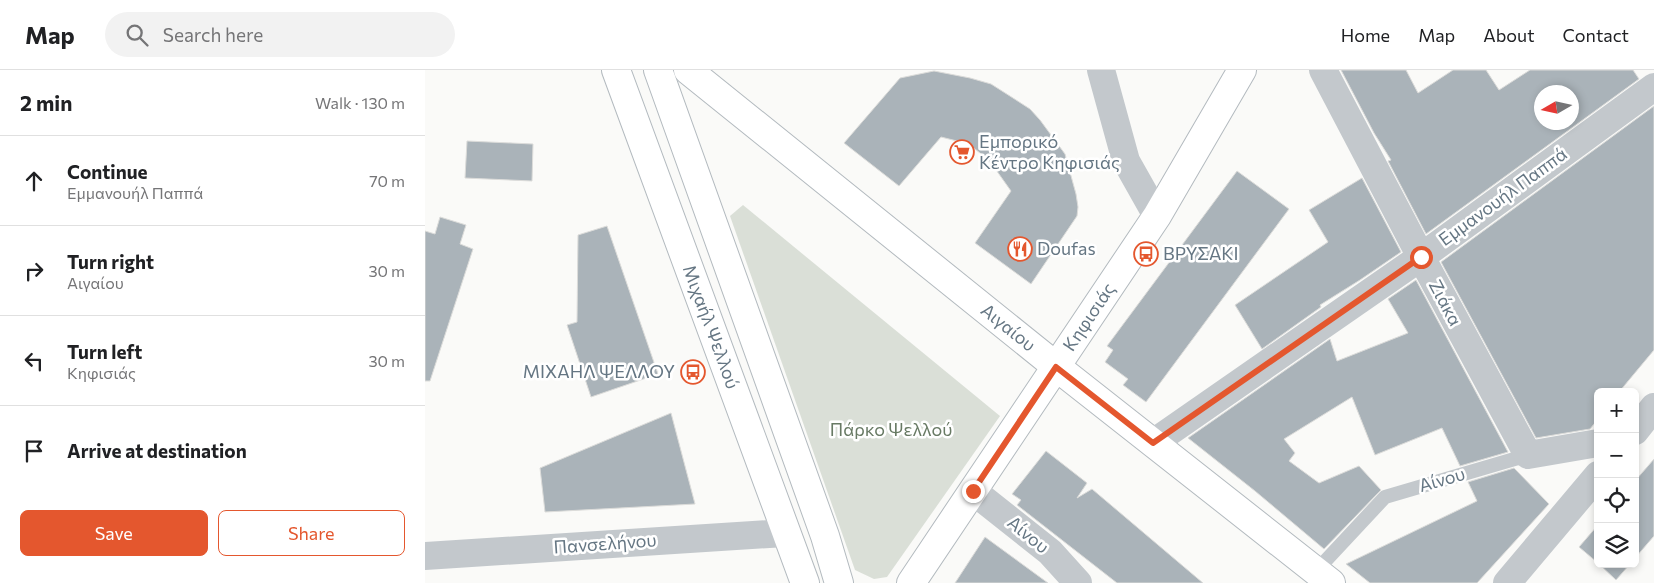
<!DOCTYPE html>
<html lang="en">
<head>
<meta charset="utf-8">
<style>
	:root { --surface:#fff; --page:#f2f2f2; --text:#202124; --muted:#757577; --line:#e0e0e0; --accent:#e4572e }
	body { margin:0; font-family:Commissioner,sans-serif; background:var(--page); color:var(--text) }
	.controls { position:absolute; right:15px; bottom:15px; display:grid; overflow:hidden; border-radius:8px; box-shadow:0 2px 8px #0003 }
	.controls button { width:45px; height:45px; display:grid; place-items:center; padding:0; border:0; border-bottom:1px solid var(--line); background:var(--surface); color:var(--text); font:25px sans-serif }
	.compass { position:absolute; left:1109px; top:15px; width:45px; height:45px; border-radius:50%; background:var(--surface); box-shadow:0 2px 8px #0003; rotate:261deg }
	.stop { position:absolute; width:15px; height:15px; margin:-11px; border:4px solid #e4572e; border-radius:50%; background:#fff }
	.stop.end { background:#e4572e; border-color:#fff; box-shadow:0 1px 5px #0008 }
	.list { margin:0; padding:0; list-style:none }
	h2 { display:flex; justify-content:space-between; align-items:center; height:65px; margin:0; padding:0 20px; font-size:21px }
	h2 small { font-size:16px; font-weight:400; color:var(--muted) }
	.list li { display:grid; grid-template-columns:32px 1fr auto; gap:15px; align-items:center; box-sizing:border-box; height:90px; padding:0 20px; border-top:1px solid var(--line) }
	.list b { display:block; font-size:19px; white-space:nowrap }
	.list p { margin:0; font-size:16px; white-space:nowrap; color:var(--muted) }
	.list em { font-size:16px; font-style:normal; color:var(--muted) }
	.actions { display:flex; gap:10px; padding:15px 20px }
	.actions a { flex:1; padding:11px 0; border:1px solid var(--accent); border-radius:8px; text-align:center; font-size:18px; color:var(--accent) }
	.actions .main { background:var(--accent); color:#fff }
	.icon { flex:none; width:28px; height:28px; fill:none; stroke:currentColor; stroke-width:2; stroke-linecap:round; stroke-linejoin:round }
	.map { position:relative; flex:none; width:1229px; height:513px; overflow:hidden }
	header { display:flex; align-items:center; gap:30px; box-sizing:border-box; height:70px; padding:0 25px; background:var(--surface); border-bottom:1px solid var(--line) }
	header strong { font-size:24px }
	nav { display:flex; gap:28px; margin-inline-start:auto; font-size:18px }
	.search { width:350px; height:45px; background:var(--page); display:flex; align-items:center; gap:12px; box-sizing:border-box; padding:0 18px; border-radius:28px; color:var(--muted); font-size:19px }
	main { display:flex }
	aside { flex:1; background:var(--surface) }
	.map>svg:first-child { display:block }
</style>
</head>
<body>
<header>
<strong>Map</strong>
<div class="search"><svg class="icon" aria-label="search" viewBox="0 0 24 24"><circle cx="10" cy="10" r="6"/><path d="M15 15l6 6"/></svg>Search here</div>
<nav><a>Home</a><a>Map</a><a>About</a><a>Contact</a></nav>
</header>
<main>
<aside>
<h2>2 min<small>Walk · 130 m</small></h2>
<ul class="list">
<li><svg class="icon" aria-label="ahead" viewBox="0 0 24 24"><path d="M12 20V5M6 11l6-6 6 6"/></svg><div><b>Continue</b><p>Εμμανουήλ Παππά</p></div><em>70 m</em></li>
<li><svg class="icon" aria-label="right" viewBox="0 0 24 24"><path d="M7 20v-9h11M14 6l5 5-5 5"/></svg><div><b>Turn right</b><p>Αιγαίου</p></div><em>30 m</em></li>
<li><svg class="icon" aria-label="left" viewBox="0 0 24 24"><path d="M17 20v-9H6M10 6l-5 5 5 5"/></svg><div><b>Turn left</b><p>Κηφισιάς</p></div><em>30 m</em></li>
<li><svg class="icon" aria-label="arrive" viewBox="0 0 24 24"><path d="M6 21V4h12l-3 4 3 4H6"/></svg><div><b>Arrive at destination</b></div></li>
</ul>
<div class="actions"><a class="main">Save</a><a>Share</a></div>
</aside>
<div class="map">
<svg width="1229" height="513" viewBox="0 0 1229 513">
	<rect width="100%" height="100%" fill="#fafaf8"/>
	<polygon fill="#dadfd7" points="318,135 575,346 462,507 449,509 430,500 305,146"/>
	<g fill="#aab3b9" stroke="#dcdcda" fill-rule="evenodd">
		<path d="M916,0H981L993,23L1028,0H1061L1074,20L1105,0H1208L1214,9L1001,164L963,91L966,90L949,63ZM1116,22H1146V52H1116Z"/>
		<polygon points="509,1 545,8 566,14 588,28 605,39 615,50 640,84 651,124 653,137 652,146 606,214 550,173 586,121 569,97 560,87 550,79 536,72 516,67 474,116 419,73 475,8"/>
		<polygon points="1229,36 1229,280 1194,322 1173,322 1173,349 1165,359 1111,368 1016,192"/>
		<polygon points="42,71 108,74 107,111 40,108"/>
		<polygon points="812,101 864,139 721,332 698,315 703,309 680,292 688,280 682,276"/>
		<polygon points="937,108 976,182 935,210 895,235 896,237 837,279 810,235 903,172 884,140"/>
		<polygon points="15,147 41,155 35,174 48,179 5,311 0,311 0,161 10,164"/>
		<polygon points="182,156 233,304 166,327 142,255 152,252 153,165"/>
		<polygon points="991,210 1083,382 1035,396 1017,358 950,385 927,327 859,369 870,383 864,391 894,413 934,396 956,420 899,479 830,421 763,368 905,269 912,291 983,263 963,229"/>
		<polygon points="246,343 270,434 120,442 115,398"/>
		<polygon points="621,381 662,413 652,428 667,419 778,513 692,513 592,435 596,430 587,424"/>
		<polygon points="1229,389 1229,466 1210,488 1210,411"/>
		<polygon points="1089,398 1124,434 1052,513 945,513 921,494 1052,431 1043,412"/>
		<polygon points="1173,455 1173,493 1154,477"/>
		<polygon points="560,467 623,513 530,513"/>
		<polygon points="1174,494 1205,494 1191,510"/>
	</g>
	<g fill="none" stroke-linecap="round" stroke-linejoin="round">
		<g stroke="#b3babf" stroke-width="30">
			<g id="secondary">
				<path id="s1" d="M191,0L380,513"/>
				<polyline points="233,0 400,466 414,513"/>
				<path id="s2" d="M263,0L643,306L906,513"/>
				<path id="s3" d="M486,513L732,146L817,0"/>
			</g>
		</g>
		<polyline stroke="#c3c8cc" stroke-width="14" points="891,501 960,427 1103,385"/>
		<g stroke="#c3c8cc" stroke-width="28">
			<polyline points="676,0 701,91 732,146"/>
			<polyline points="898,0 996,187 1103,385 1173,373"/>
			<polyline points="1210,361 1229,337"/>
			<polyline points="728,373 996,187 1229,17"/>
			<polyline points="548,421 625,482 653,513"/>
			<polyline points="0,486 360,463"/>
			<polyline points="1082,513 1173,405"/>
		</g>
		<use href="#secondary" stroke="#fff" stroke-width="28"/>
	</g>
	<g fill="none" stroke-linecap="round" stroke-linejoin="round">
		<polyline stroke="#e4572e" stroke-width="6" points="548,421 631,297 728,373 996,187"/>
	</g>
	<defs>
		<g id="supermarket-ring" transform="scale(1.25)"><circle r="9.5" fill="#fff" stroke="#e4572e" stroke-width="1.5"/><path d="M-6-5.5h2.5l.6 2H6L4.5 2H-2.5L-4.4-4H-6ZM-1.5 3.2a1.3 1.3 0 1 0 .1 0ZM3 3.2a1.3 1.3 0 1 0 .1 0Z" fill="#e4572e"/></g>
		<g id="restaurant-ring" transform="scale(1.25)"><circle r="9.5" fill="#fff" stroke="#e4572e" stroke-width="1.5"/><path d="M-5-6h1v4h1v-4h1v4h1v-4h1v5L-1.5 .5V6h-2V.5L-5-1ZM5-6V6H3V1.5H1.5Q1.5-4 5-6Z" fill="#e4572e"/></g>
		<g id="bus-ring" transform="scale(1.25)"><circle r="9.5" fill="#fff" stroke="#e4572e" stroke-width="1.5"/><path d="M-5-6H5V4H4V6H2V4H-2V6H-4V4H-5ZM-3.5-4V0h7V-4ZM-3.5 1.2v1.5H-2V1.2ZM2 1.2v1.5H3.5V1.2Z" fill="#e4572e"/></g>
	</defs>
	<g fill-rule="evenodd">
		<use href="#supermarket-ring" x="537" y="82"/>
		<use href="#restaurant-ring" x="595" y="179"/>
		<use href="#bus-ring" x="721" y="184"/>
		<use href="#bus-ring" x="268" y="302"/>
	</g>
	<g text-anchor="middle" stroke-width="5" stroke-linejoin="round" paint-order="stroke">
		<g font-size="18" fill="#657683" stroke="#fff" text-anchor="start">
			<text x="554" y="78">Εμπορικό<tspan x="554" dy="21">Κέντρο Κηφισιάς</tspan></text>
			<text x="612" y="185">Doufas</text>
			<text x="738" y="190">ΒΡΥΣΑΚΙ</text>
			<text x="250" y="308" text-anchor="end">ΜΙΧΑΗΛ ΨΕΛΛΟΥ</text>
		</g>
		<g font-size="18" fill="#657683" stroke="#fff">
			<text transform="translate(1078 127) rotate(-36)" y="6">Εμμανουήλ Παππά</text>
			<text transform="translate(1020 233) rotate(62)" y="6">Ζιάκα</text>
			<text dy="6" stroke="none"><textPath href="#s3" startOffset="320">Κηφισιάς</textPath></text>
			<text dy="6" stroke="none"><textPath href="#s1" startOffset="274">Μιχαήλ Ψελλού</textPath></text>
			<text dy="6" stroke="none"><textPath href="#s2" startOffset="411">Αιγαίου</textPath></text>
			<text transform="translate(1017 410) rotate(-16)" y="6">Αίνου</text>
			<text transform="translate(603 465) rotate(39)" y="6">Αίνου</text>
			<text transform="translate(180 474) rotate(-4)" y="6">Πανσελήνου</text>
		</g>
		<g font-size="18" fill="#687a64" stroke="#fff">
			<text x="466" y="366">Πάρκο Ψελλού</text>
		</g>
	</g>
</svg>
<div class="controls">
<button>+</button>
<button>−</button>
<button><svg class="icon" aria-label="locate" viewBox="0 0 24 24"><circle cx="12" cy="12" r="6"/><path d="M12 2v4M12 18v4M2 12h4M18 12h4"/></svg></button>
<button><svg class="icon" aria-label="layers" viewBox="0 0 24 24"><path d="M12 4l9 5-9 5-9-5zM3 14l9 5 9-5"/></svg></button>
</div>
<svg class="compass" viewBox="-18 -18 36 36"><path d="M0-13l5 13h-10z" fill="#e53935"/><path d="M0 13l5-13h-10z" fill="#757577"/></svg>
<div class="stop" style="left:996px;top:187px"></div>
<div class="stop end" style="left:548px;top:421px"></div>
</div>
</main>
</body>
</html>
